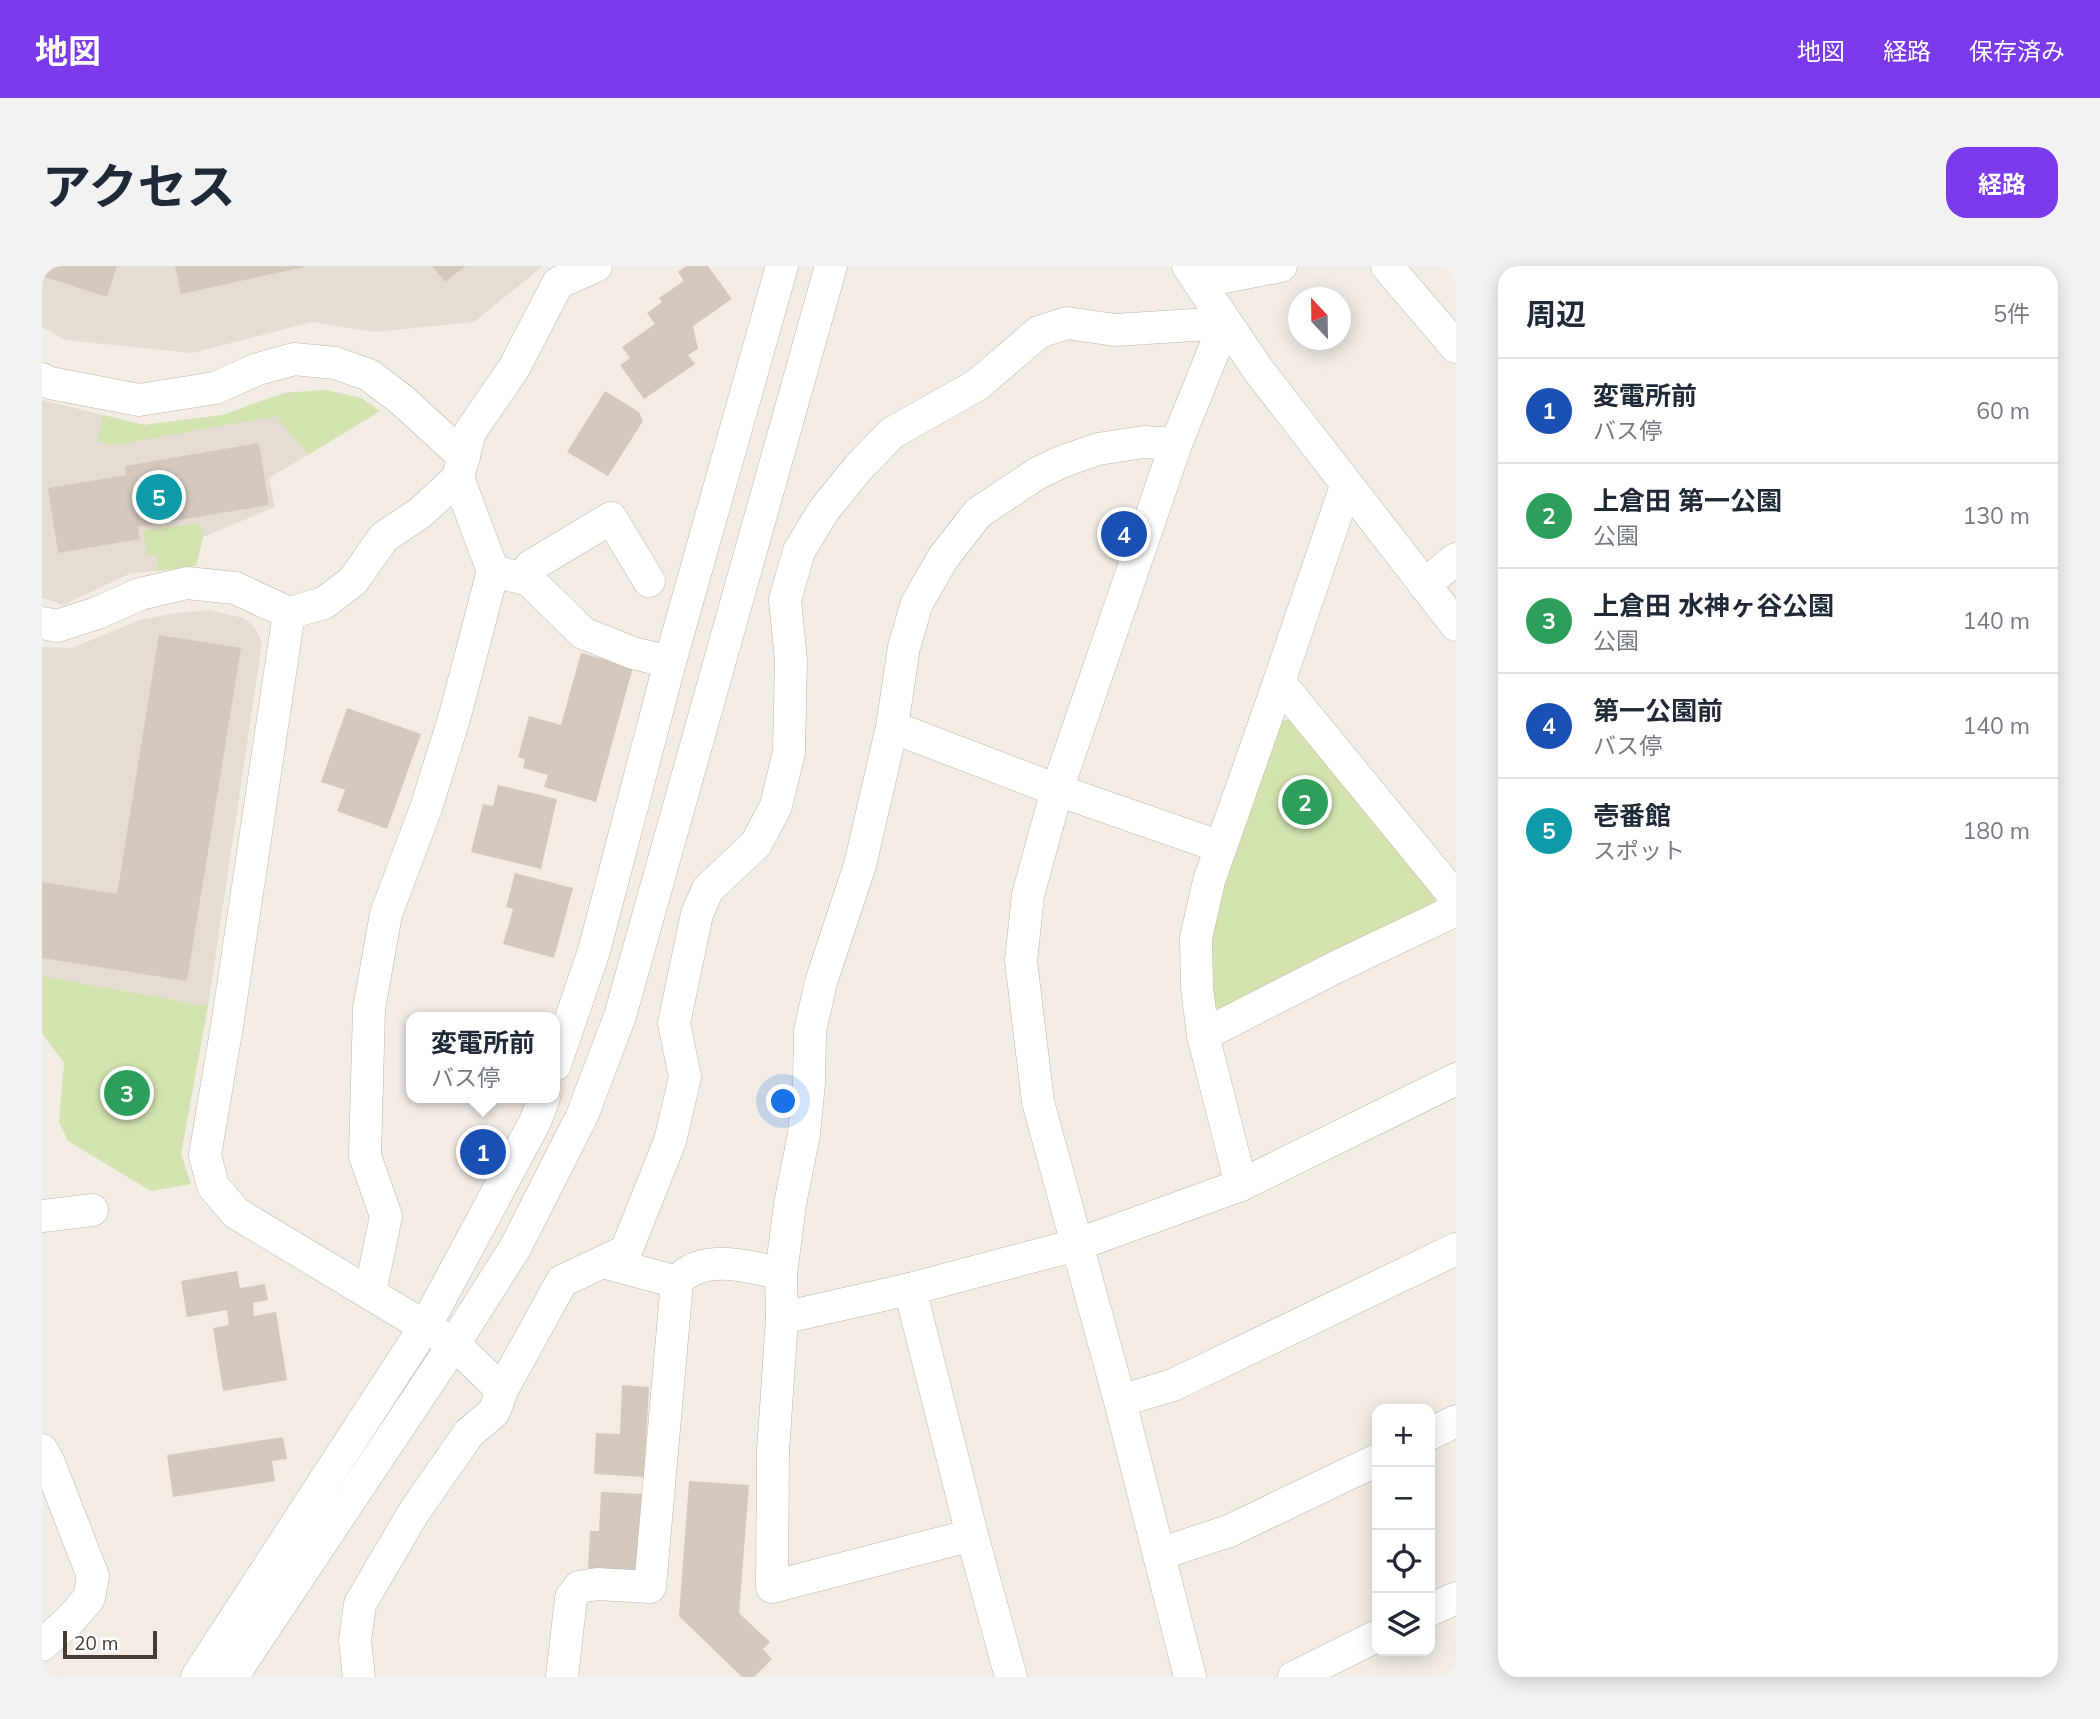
<!DOCTYPE html>
<html lang="ja">
<head>
<meta charset="utf-8">
<style>
	:root { --surface:#fff; --page:#f2f2f3; --text:#1f2937; --muted:#747a83; --line:#e0e1e3; --accent:#7c3aed }
	body { margin:0; font-family:Mulish,"Noto Sans JP",sans-serif; background:var(--page); color:var(--text) }
	.controls { position:absolute; right:21px; bottom:21px; display:grid; overflow:hidden; border-radius:14px; box-shadow:0 4px 18px #0003 }
	.controls button { width:63px; height:63px; display:grid; place-items:center; padding:0; border:0; border-bottom:2px solid var(--line); background:var(--surface); color:var(--text); font:35px sans-serif }
	.compass { position:absolute; left:1246px; top:21px; width:63px; height:63px; border-radius:50%; background:var(--surface); box-shadow:0 4px 18px #0003; rotate:338deg }
	.scale { position:absolute; left:21px; bottom:18px; width:94px; box-sizing:border-box; padding-left:7px; border:4px solid #443c35; border-top:0; font-size:19px; line-height:24px; white-space:nowrap; color:#443c35; -webkit-text-stroke:5px #fff; paint-order:stroke }
	.you { position:absolute; left:742px; top:836px; width:24px; height:24px; margin:-18px; border:5px solid #fff; border-radius:50%; background:#1a73e8; box-shadow:0 0 0 10px #1a73e833 }
	.badge { display:grid; place-items:center; width:46px; height:46px; border-radius:50%; background:var(--accent); color:#fff; font-size:23px; font-weight:700 }
	.pin { position:absolute; translate:-50% -50%; border:4px solid #fff; box-shadow:0 2px 7px #0006 }
	.popup { position:absolute; left:364px; top:746px; width:154px; height:91px; box-sizing:border-box; display:grid; place-content:center; border-radius:14px; background:var(--surface); filter:drop-shadow(0 2px 5px #0005); font-size:23px; white-space:nowrap; color:var(--muted) }
	.popup b { font-size:26px; color:var(--text) }
	.popup::after { content:''; position:absolute; left:50%; top:100%; margin-left:-14px; border:14px solid transparent; border-top-color:var(--surface) }
	.list { margin:0; padding:0; list-style:none }
	h2 { display:flex; justify-content:space-between; align-items:center; height:91px; margin:0; padding:0 28px; font-size:30px }
	h2 small { font-size:23px; font-weight:400; color:var(--muted) }
	.list li { display:grid; grid-template-columns:46px 1fr auto; gap:21px; align-items:center; box-sizing:border-box; height:105px; padding:0 28px; border-top:2px solid var(--line) }
	.list b { display:block; font-size:26px; white-space:nowrap }
	.list p { margin:0; font-size:23px; white-space:nowrap; color:var(--muted) }
	.list em { font-size:23px; font-style:normal; color:var(--muted) }
	.icon { flex:none; width:38px; height:38px; fill:none; stroke:currentColor; stroke-width:2; stroke-linecap:round; stroke-linejoin:round }
	.map { position:relative; flex:none; width:1414px; height:1411px; overflow:hidden; border-radius:21px }
	header { display:flex; align-items:center; gap:42px; box-sizing:border-box; height:98px; padding:0 35px; background:var(--accent); color:#fff }
	header strong { font-size:33px }
	nav { display:flex; gap:38px; margin-inline-start:auto; font-size:24px }
	.intro { display:flex; align-items:center; justify-content:space-between; box-sizing:border-box; height:168px; padding:0 42px }
	h1 { margin:0; font-size:49px }
	.button { padding:18px 32px; border-radius:21px; background:var(--accent); color:#fff; font-size:24px; font-weight:700 }
	main { display:flex; gap:42px; padding:0 42px }
	aside { flex:1; background:var(--surface); border-radius:21px; box-shadow:0 4px 18px #0003 }
	.map>svg:first-child { display:block }
</style>
</head>
<body>
<header>
<strong>地図</strong>
<nav><a>地図</a><a>経路</a><a>保存済み</a></nav>
</header>
<div class="intro"><h1>アクセス</h1><a class="button">経路</a></div>
<main>
<div class="map">
<svg width="1414" height="1411" viewBox="0 0 1414 1411">
	<rect width="100%" height="100%" fill="#f2ece5"/>
	<g fill="#e5ddd3">
		<polygon points="0,0 501,0 432,56 333,66 270,56 150,87 23,74 0,61"/>
		<polygon points="283,124 319,132 338,145 227,212 233,241 161,271 154,300 87,308 21,339 0,332 0,134 102,159 181,149 242,127"/>
		<polygon points="167,344 201,352 212,360 220,377 166,740 0,710 0,381 30,382 98,354 134,347"/>
	</g>
	<g fill="#d3e4b0">
		<polygon points="283,124 319,132 338,145 266,189 234,150 70,180 55,174 61,149 102,159 181,149 242,127"/>
		<polygon points="158,257 161,271 154,300 116,305 114,289 105,290 101,265"/>
		<polygon points="1250,453 1394,626 1393,641 1180,745 1168,737 1166,670 1178,616 1235,456"/>
		<polygon points="0,710 166,740 139,888 149,918 109,925 26,875 17,856 22,797 0,767"/>
	</g>
	<g fill="#d5c9be">
		<polygon points="0,0 75,0 65,31 0,10"/>
		<polygon points="133,0 262,0 262,1 139,28"/>
		<polygon points="390,0 424,0 403,16"/>
		<polygon points="644,0 666,0 690,33 651,60 656,83 646,89 653,98 602,133 578,99 588,92 580,81 613,58 605,47 620,36 617,32 642,15 636,6"/>
		<polygon points="563,125 597,146 601,155 566,210 525,186"/>
		<polygon points="217,177 227,239 96,261 98,273 16,287 6,222 84,209 83,200"/>
		<polygon points="117,369 199,382 145,715 0,692 0,616 75,628"/>
		<polygon points="539,387 591,401 554,536 502,521 506,509 481,502 483,493 476,491 487,450 519,459"/>
		<polygon points="305,442 379,468 345,563 295,545 303,524 279,516"/>
		<polygon points="456,519 515,533 499,603 429,586 441,538 451,540"/>
		<polygon points="473,607 531,622 512,692 461,678 471,643 464,641"/>
		<polygon points="195,1005 198,1022 223,1018 226,1034 211,1037 212,1050 234,1046 245,1114 181,1125 171,1062 187,1059 185,1044 145,1051 139,1015"/>
		<polygon points="580,1119 607,1121 602,1211 552,1208 554,1167 578,1168"/>
		<polygon points="241,1171 245,1193 230,1195 233,1215 131,1231 125,1189"/>
		<polygon points="647,1215 707,1219 697,1347 728,1376 721,1383 730,1393 712,1411 700,1411 637,1350"/>
		<polygon points="559,1226 602,1228 597,1305 546,1303 548,1265 557,1265"/>
	</g>
	<g fill="none" stroke-linecap="round" stroke-linejoin="round">
		<g stroke="#bfb6ab" stroke-width="33">
			<g id="minor">
				<polyline points="1146,0 1217,105 1414,359"/>
				<polyline points="1345,0 1414,81"/>
				<polyline points="1157,16 1239,0"/>
				<polyline points="0,113 8,117 97,134 173,122 216,103 252,93 293,97 327,109 360,134 422,191"/>
				<polyline points="1304,220 1237,416 1414,632"/>
				<polyline points="451,305 487,314 541,367 591,387 628,396"/>
				<polyline points="487,314 489,300 569,252 607,315"/>
				<polyline points="1382,319 1414,293"/>
				<polyline points="247,347 185,760 163,889 171,920 194,947 412,1078 460,1124"/>
				<polyline points="0,357 15,360 55,347 98,328 145,317 193,322 247,347 282,337 311,315 342,271 378,247 416,212 428,166 472,102 516,17 554,0"/>
				<polyline points="850,461 1015,524 1179,581"/>
				<polyline points="1161,769 1296,700 1414,644"/>
				<polyline points="513,799 552,685 628,396 740,0"/>
				<polyline points="1199,919 1161,769 1155,722 1154,672 1167,615 1237,416"/>
				<polyline points="0,950 50,944"/>
				<path d="M635,1016C659,986 707,1000 739,1008"/>
				<polyline points="868,1023 930,1269"/>
				<polyline points="328,1027 344,950 323,890 327,743 344,648 384,542 412,453 451,305 416,212"/>
				<polyline points="740,1052 739,1008 748,938 762,868 767,817 768,765 779,716 818,599 850,461 862,381 875,337 901,292 936,247 996,207 1019,196 1056,183 1102,176 1134,178"/>
				<polyline points="1078,1135 1131,1119 1414,983"/>
				<polyline points="1388,1168 1414,1155"/>
				<polyline points="0,1184 7,1197 51,1310 47,1332 29,1353 0,1379"/>
				<polyline points="1117,1288 1187,1265 1335,1194"/>
				<polyline points="1388,1344 1414,1332"/>
				<polyline points="155,1411 384,1059 493,856 502,832"/>
				<polyline points="190,1411 412,1078 473,982 540,850 578,750 789,0"/>
				<polyline points="317,1411 313,1375 318,1338 372,1246 427,1167 452,1146 460,1124 520,1015 584,985 628,875 643,811 632,757 655,648 666,623 714,578 734,540 747,486 749,394 743,334 757,285 782,244 817,201 850,167 935,119 997,66 1025,57 1073,64 1183,57 1134,178 1015,524 986,629 979,695 996,836 1078,1135 1148,1411"/>
				<polyline points="520,1411 529,1332 537,1321 555,1318 608,1321 635,1016 561,996"/>
				<polyline points="969,1411 930,1269 730,1321 731,1186 740,1052 868,1023 1034,979 1199,919 1414,813"/>
				<polyline points="1252,1411 1335,1370"/>
			</g>
		</g>
		<use href="#minor" stroke="#fff" stroke-width="32"/>
	</g>
</svg>
<div class="controls">
<button>+</button>
<button>−</button>
<button><svg class="icon" aria-label="locate" viewBox="0 0 24 24"><circle cx="12" cy="12" r="6"/><path d="M12 2v4M12 18v4M2 12h4M18 12h4"/></svg></button>
<button><svg class="icon" aria-label="layers" viewBox="0 0 24 24"><path d="M12 4l9 5-9 5-9-5zM3 14l9 5 9-5"/></svg></button>
</div>
<svg class="compass" viewBox="-18 -18 36 36"><path d="M0-13l5 13h-10z" fill="#e53935"/><path d="M0 13l5-13h-10z" fill="#747a83"/></svg>
<div class="scale">20 m</div>
<div class="you"></div>
<div class="pin badge" style="left:441px;top:886px;background:#1a4fb4">1</div>
<div class="popup"><b>変電所前</b>バス停</div>
<div class="pin badge" style="left:1263px;top:536px;background:#2e9e5b">2</div>
<div class="pin badge" style="left:85px;top:827px;background:#2e9e5b">3</div>
<div class="pin badge" style="left:1082px;top:268px;background:#1a4fb4">4</div>
<div class="pin badge" style="left:117px;top:231px;background:#0f9aa8">5</div>
</div>
<aside>
<h2>周辺<small>5件</small></h2>
<ul class="list">
<li><span class="badge" style="background:#1a4fb4">1</span><div><b>変電所前</b><p>バス停</p></div><em>60 m</em></li>
<li><span class="badge" style="background:#2e9e5b">2</span><div><b>上倉田 第一公園</b><p>公園</p></div><em>130 m</em></li>
<li><span class="badge" style="background:#2e9e5b">3</span><div><b>上倉田 水神ヶ谷公園</b><p>公園</p></div><em>140 m</em></li>
<li><span class="badge" style="background:#1a4fb4">4</span><div><b>第一公園前</b><p>バス停</p></div><em>140 m</em></li>
<li><span class="badge" style="background:#0f9aa8">5</span><div><b>壱番館</b><p>スポット</p></div><em>180 m</em></li>
</ul>
</aside>
</main>
</body>
</html>
